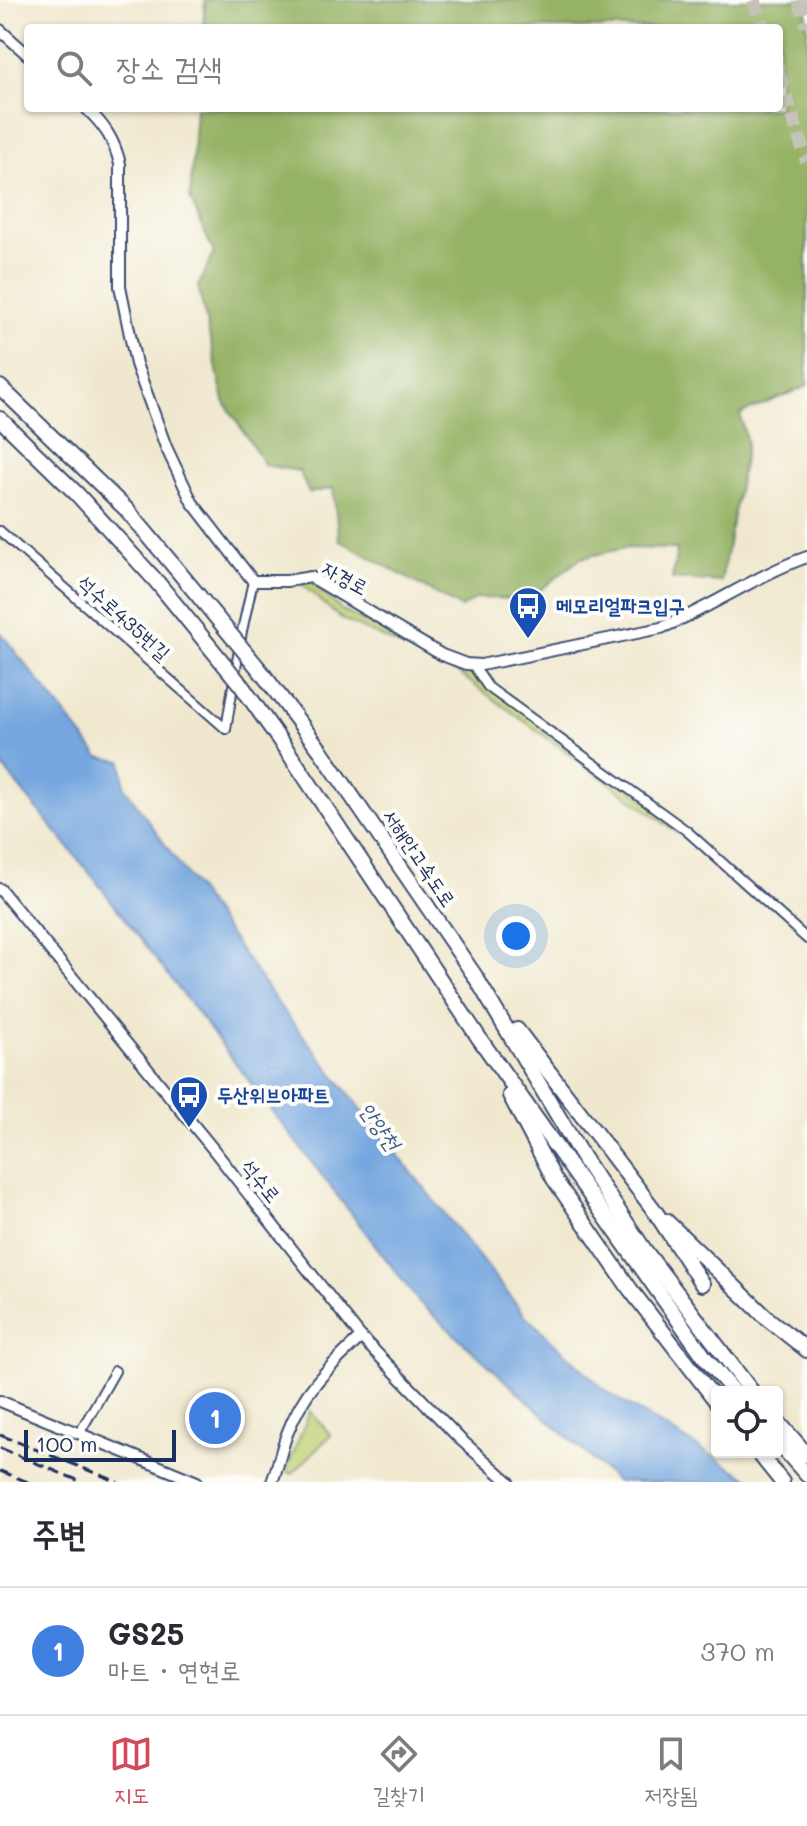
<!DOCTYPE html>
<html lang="ko">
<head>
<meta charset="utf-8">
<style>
	:root { --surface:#fff; --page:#f7f7f7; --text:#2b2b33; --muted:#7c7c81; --line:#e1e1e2; --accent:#d1495b }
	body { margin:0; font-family:Mali,"Poor Story",sans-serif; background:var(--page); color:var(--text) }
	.controls { position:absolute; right:24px; bottom:24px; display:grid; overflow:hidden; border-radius:8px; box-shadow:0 2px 6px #0004 }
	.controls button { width:72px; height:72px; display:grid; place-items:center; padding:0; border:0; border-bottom:2px solid var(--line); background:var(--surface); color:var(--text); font:40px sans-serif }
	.scale { position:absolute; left:24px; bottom:20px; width:152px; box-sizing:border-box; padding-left:8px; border:4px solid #1b2f5e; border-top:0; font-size:22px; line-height:28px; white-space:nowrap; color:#1b2f5e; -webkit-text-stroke:6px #fdfcf7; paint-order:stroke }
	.you { position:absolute; left:516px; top:936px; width:28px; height:28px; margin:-20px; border:6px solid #fff; border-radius:50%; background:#1a73e8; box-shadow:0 0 0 12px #1a73e833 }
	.badge { display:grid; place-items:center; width:52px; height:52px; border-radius:50%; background:var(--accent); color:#fff; font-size:26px; font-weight:700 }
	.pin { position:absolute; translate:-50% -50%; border:4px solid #fff; box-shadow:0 2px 8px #0006 }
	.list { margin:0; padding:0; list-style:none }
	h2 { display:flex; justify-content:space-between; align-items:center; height:104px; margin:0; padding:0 32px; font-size:34px }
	h2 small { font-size:26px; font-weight:400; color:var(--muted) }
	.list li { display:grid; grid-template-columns:52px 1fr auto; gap:24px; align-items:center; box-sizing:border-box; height:128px; padding:0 32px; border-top:2px solid var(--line) }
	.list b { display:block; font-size:30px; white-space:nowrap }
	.list p { margin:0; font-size:26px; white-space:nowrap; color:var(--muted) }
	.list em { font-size:26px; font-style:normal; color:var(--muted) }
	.icon { flex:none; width:44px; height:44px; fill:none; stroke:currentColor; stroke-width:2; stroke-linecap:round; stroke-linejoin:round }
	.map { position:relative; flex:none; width:807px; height:1482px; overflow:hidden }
	.search { position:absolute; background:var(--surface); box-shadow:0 2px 6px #0004; left:24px; right:24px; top:24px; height:88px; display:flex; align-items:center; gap:20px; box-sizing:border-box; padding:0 28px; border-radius:8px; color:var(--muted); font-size:30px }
	.sheet { height:232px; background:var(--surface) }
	nav { display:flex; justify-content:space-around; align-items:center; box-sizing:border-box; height:112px; border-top:2px solid var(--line); background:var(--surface); font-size:22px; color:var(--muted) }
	nav a { display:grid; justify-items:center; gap:4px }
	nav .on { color:var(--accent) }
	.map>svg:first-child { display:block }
</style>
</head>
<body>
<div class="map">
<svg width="807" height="1482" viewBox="0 0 807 1482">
	<rect width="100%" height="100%" fill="#fdfcf7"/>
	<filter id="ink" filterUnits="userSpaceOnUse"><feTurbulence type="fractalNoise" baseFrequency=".0125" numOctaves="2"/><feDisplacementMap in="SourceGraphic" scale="16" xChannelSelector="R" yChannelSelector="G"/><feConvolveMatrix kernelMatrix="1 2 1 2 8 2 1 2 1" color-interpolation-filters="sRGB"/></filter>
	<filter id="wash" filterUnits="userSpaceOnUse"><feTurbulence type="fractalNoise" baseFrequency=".006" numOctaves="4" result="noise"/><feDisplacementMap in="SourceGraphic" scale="32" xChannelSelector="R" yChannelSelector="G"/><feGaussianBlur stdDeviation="1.8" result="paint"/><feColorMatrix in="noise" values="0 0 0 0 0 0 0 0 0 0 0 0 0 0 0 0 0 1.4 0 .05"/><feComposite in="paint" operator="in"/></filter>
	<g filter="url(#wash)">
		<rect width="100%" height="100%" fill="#f0e8ce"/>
		<g fill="#bdd073" stroke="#6c8068" stroke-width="2">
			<polygon points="298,581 307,581 315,586 343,611 474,675 682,826 678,833 458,673 340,618"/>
			<polygon points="310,1411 331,1435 292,1474 286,1471"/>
		</g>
		<polygon fill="#96b265" stroke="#587062" stroke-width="2" points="205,0 807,0 807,386 740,414 747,443 721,582 672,579 677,549 625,548 581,558 529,599 477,598 461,608 339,540 333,488 309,493 299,471 265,465 224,401 198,286 214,253 190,198 196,108 779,108 779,28 203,28"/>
		<polygon fill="#74a6df" stroke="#486a9e" stroke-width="2" points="0,632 99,757 122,761 125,788 282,1009 525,1315 607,1392 755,1482 617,1482 419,1302 92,876 0,764"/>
	</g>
	<g filter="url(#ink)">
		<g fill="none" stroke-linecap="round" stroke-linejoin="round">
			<g stroke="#c5c3b8" stroke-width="14" stroke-dasharray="14 7" stroke-linecap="butt">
				<polyline points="754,0 763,28"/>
				<polyline points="799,0 807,26"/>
				<polyline points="779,76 807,161"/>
			</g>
			<g stroke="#3b4b6f" stroke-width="12">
				<g id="minor">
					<polyline points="0,531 226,729"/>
					<polyline points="473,665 488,687 687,831 807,939"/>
					<polyline points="226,729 242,631 253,581"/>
					<polyline points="79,1434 115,1371"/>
				</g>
			</g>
			<g stroke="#3b4b6f" stroke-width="14">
				<g id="tertiary">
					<polyline points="0,30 28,55"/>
					<path d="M86,108C104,125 114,139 120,164V286L136,364L166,447L192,502L253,581H287L311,577L442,655L466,664L481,665L661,628C711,608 756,575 807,557"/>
					<polyline points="0,889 213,1149 361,1337 460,1439 509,1482"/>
					<polyline points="0,1401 197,1482"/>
					<path d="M272,1482C278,1467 281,1450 287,1434C303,1391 328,1368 361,1337"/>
				</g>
			</g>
			<g stroke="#3b4b6f" stroke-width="18">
				<g id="motorway">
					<polyline points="0,387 127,510 173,565"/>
					<polyline points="0,419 77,494 157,582"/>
					<polyline points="321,751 475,976 583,1158 645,1251 752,1392"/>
					<polyline points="295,762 479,1038 706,1359 734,1392"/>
					<polyline points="517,1030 654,1210 702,1284"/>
					<polyline points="510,1095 554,1179 630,1289 717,1402"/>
					<polyline points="666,1221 768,1319 807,1350"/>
					<polyline points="777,1421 807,1455"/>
					<polyline points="777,1441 807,1475"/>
					<polyline points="758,1452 782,1482"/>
				</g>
			</g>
			<use href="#minor" stroke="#fff" stroke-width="8"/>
			<use href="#tertiary" stroke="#fff" stroke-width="10"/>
			<use href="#motorway" stroke="#fff" stroke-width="14"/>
			<g stroke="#1b2f5e" stroke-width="3" stroke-dasharray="12 6" stroke-linecap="butt">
				<polyline points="0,1435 118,1482"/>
				<polyline points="0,1448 82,1482"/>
				<polyline points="0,1471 28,1482"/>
			</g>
			<g stroke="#3b4b6f" stroke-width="18" stroke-linecap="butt">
				<g id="motorway-bridge">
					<polyline points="173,565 259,669 321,751"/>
					<polyline points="157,582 241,685 295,762"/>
				</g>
			</g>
			<use href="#motorway-bridge" stroke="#fff" stroke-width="14"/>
		</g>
	</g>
	<defs>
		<g id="bus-pin" transform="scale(2)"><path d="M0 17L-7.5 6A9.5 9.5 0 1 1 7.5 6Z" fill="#1a4fb4" stroke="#fdfcf7"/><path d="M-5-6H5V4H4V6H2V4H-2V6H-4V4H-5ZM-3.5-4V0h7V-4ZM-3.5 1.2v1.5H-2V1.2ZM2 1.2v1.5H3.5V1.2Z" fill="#fff"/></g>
	</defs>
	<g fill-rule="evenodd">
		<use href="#bus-pin" x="528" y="606"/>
		<use href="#bus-pin" x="189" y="1095"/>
	</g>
	<g text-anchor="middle" stroke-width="8" stroke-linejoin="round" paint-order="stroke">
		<g font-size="20" fill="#1b2f5e" stroke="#fdfcf7">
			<text transform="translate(345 578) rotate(28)" y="7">자경로</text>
			<text transform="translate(124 618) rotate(42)" y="7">석수로435번길</text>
			<text transform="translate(419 858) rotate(56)" y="7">서해안고속도로</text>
			<text transform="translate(261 1181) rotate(51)" y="7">석수로</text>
		</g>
		<g font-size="20" font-weight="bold" fill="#164399" stroke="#fdfcf7" text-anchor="start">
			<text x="556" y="613">메모리얼파크입구</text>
			<text x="217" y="1102">두산위브아파트</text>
		</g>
		<g font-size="22" font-style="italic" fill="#3a598b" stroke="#fdfcf7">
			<text transform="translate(380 1126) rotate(54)" y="8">안양천</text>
		</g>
	</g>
</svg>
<div class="controls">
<button><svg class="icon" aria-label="locate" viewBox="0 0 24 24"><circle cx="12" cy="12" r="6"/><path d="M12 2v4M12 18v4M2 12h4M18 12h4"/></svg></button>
</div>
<div class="scale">100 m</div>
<div class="you"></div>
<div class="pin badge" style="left:215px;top:1418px;background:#3f7fe0">1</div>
<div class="search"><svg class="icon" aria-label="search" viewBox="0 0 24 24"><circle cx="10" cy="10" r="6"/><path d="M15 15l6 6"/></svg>장소 검색</div>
</div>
<section class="sheet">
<h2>주변<small></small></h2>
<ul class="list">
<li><span class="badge" style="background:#3f7fe0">1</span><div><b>GS25</b><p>마트 · 연현로</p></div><em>370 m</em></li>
</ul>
</section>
<nav>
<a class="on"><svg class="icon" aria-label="map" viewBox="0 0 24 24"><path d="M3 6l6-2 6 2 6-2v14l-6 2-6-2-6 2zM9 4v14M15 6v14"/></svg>지도</a>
<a><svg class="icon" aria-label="directions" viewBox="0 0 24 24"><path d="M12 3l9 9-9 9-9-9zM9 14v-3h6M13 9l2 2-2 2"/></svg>길찾기</a>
<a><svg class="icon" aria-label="saved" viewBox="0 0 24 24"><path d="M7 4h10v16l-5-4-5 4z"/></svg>저장됨</a>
</nav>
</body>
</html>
